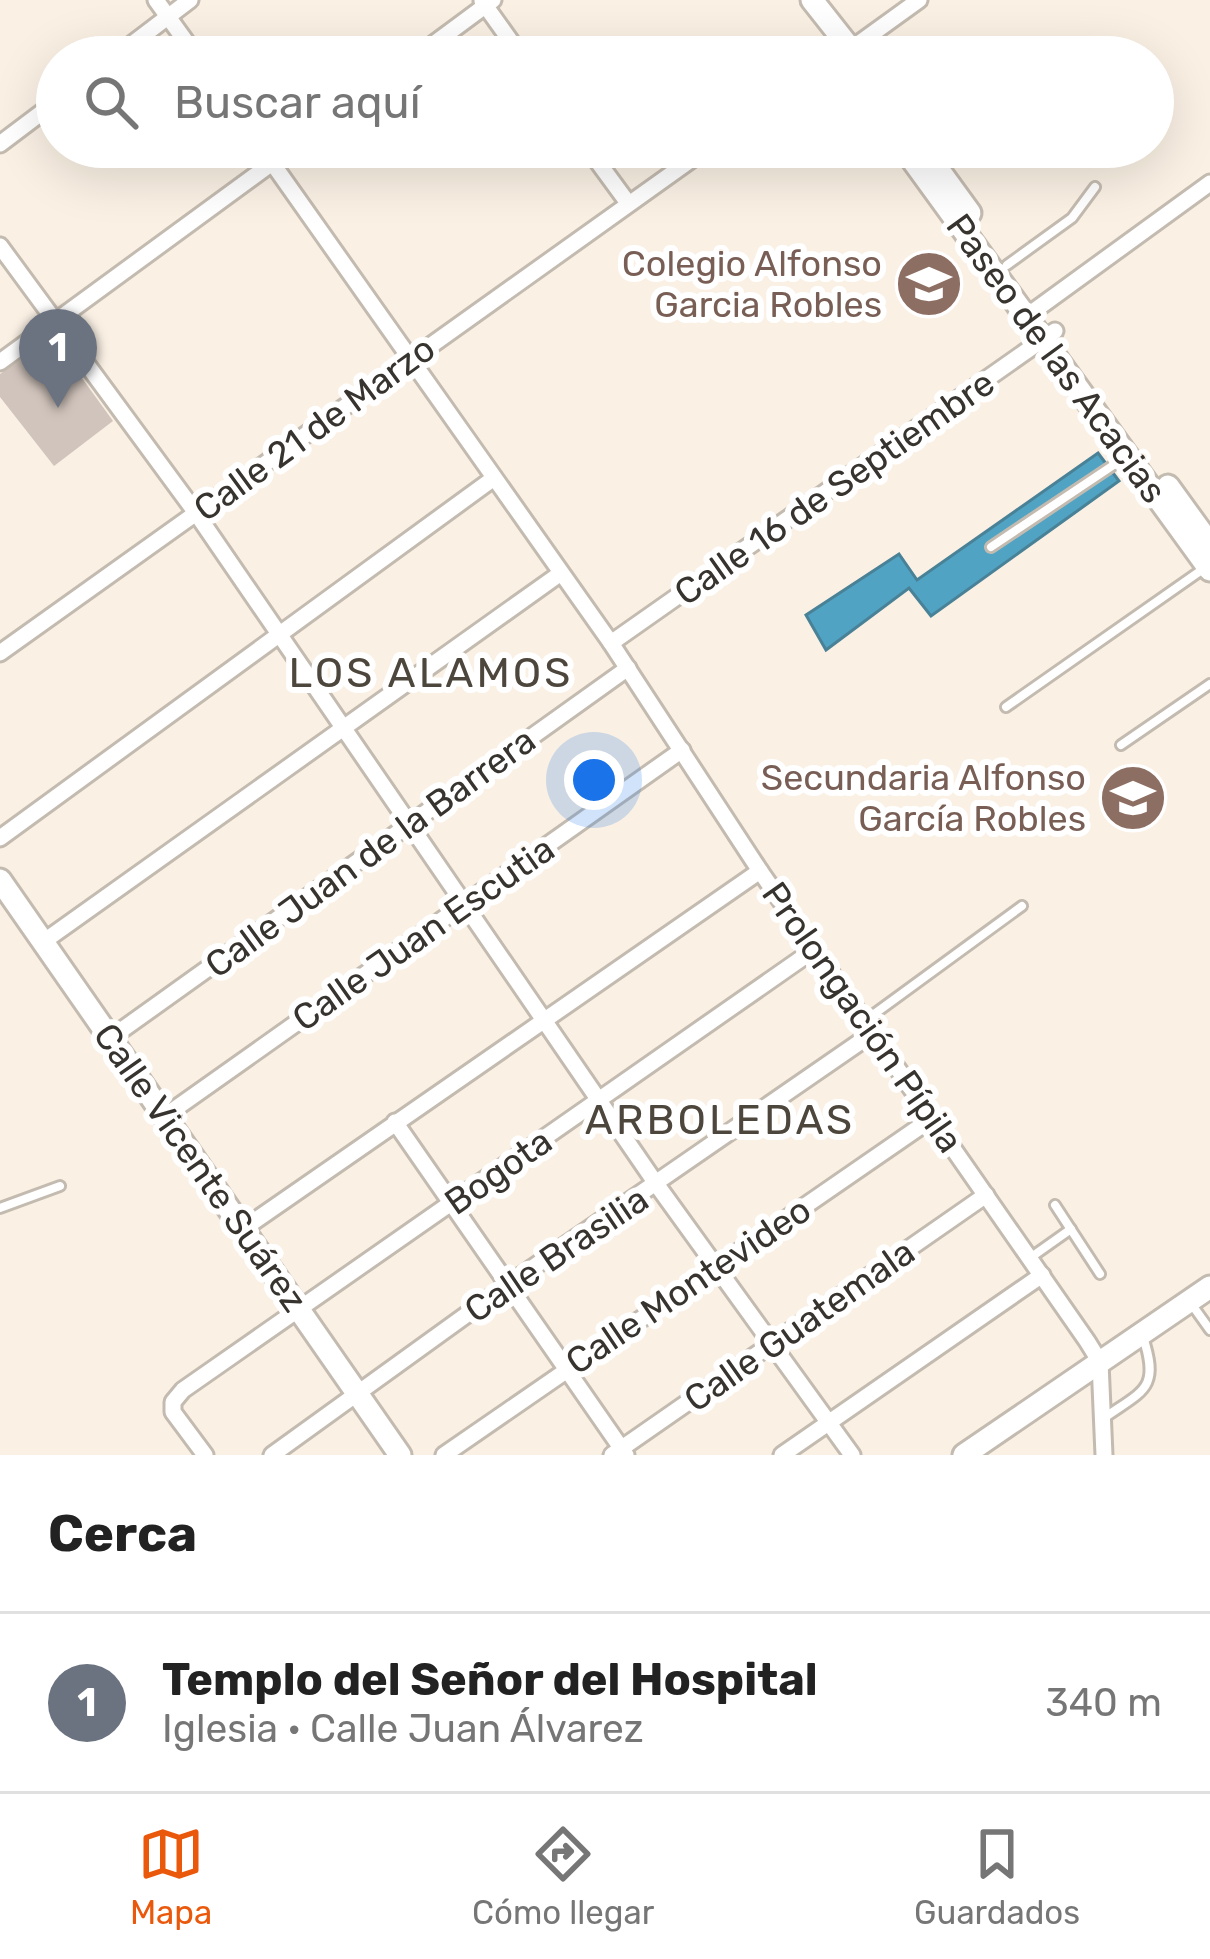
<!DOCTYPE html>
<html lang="es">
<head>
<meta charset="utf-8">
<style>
	:root { --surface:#fff; --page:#f2f2f2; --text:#222; --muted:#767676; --line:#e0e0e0; --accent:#ea580c }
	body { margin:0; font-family:Rubik,sans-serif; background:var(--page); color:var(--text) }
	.you { position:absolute; left:594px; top:780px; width:42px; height:42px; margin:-30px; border:9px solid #fff; border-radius:50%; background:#1a73e8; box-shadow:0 0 0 18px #1a73e833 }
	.badge { display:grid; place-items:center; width:78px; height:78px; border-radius:50%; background:var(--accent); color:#fff; font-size:39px; font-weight:700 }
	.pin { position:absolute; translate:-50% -99px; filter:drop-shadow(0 3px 6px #0008) }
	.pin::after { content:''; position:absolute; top:63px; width:42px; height:36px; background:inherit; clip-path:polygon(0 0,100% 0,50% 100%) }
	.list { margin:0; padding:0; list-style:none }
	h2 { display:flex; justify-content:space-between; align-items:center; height:156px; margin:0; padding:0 48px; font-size:51px }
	h2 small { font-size:39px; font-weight:400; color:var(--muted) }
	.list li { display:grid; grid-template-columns:78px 1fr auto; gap:36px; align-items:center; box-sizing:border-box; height:180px; padding:0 48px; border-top:3px solid var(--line) }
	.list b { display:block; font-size:45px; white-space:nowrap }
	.list p { margin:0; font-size:39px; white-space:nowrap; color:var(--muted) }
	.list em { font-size:39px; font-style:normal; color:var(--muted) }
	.icon { flex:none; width:66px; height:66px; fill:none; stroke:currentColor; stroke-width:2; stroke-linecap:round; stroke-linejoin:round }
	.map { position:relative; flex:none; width:1210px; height:1455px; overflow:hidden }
	.search { position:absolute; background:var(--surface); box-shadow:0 12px 48px #0002; left:36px; right:36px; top:36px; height:132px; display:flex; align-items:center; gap:30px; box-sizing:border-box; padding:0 42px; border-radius:66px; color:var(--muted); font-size:45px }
	.sheet { height:336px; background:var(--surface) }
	nav { display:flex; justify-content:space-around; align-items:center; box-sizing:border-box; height:168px; border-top:3px solid var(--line); background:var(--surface); font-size:33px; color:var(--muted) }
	nav a { display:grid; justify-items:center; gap:6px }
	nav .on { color:var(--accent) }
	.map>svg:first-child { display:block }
</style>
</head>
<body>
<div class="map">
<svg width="1210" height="1455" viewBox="0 0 1210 1455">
	<rect width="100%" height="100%" fill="#faf0e4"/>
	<polygon fill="#51a3c3" stroke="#498197" stroke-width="3" points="1098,453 1119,481 931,616 909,588 826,650 806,615 899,554 917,580"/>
	<polygon fill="#d1c4bc" points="53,338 113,421 54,466 0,397 0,374"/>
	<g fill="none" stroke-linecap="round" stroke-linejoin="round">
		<g stroke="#c4bbb0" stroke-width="14">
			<g id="lane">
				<polyline points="1007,265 1072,218 1095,187"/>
				<polyline points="991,547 1127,456"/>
				<polyline points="1006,707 1206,567"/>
				<polyline points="1121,745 1210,684"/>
				<polyline points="866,1020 1022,906"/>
				<polyline points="1055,1205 1100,1274"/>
				<polyline points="0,1208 60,1186"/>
				<polyline points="1030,1258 1071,1229"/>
				<polyline points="1190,1302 1210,1330"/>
				<path d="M1104,1418C1144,1390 1160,1389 1143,1337"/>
			</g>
		</g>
		<g stroke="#c4bbb0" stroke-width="21">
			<g id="street">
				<polyline points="156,0 197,57"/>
				<polyline points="482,1 522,57"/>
				<polyline points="115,57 190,0"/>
				<polyline points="416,57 493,0"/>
				<polyline points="840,57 919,0"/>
				<polyline points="0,144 57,101"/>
				<polyline points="261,147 611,643 760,871 1087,1341 1100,1362 1104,1455"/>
				<polyline points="587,147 628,203"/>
				<polyline points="0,246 196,513 657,1185 852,1455"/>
				<polyline points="1027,316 1210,183"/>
				<polyline points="0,362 294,147"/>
				<polyline points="611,643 1055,331"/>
				<polyline points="0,653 709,147"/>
				<polyline points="0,838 494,478"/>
				<polyline points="43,942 561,573"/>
				<polyline points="112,1037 628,668"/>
				<polyline points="165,1116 682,750"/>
				<polyline points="395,1122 626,1455"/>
				<polyline points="243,1229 760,871"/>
				<polyline points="205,1455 173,1412 173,1402 183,1390 815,949"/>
				<polyline points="272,1455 509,1284 873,1033"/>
				<polyline points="444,1455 934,1117"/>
				<polyline points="612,1455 986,1195"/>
				<polyline points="782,1455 1042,1275"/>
			</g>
		</g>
		<g stroke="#c4bbb0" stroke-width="27">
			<g id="secondary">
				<polyline points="812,0 857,57"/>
				<polyline points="903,147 1210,570"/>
				<polyline points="922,147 970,213"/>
				<polyline points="1168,486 1210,544"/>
				<polyline points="0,880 400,1455"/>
				<polyline points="964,1455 1210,1287"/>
			</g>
		</g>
		<use href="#lane" stroke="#fff" stroke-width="8"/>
		<use href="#street" stroke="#fff" stroke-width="15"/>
		<use href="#secondary" stroke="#fff" stroke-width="21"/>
	</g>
	<defs>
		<g id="school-disc" transform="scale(3.45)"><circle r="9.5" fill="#8d6e63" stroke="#fff"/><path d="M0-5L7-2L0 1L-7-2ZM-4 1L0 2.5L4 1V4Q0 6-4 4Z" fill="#fff"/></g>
	</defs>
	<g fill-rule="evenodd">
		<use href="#school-disc" x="929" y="284"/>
		<use href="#school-disc" x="1133" y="798"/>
	</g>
	<g text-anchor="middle" stroke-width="12" stroke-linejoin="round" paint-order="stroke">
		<g font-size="36" fill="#785e54" stroke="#fff" text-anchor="end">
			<text x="882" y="276">Colegio Alfonso<tspan x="882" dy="41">Garcia Robles</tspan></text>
			<text x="1086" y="790">Secundaria Alfonso<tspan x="1086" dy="41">García Robles</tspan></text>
		</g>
		<g font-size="36" fill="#37332f" stroke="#fff">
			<text transform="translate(1057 358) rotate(54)" y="13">Paseo de las Acacias</text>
			<text transform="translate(314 428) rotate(-36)" y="13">Calle 21 de Marzo</text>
			<text transform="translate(834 487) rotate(-35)" y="13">Calle 16 de Septiembre</text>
			<text transform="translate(370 852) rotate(-36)" y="13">Calle Juan de la Barrera</text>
			<text transform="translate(423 933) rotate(-35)" y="13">Calle Juan Escutia</text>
			<text transform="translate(863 1017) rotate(55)" y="13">Prolongación Pípila</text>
			<text transform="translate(201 1167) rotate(55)" y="13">Calle Vicente Suárez</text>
			<text transform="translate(498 1171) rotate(-35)" y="13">Bogota</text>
			<text transform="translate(556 1254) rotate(-34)" y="13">Calle Brasilia</text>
			<text transform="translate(688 1285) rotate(-34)" y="13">Calle Montevideo</text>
			<text transform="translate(799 1325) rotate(-35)" y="13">Calle Guatemala</text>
		</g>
		<g font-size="42" letter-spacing="3" fill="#4d463c" stroke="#fff">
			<text x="431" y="687">LOS ALAMOS</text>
			<text x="720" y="1134">ARBOLEDAS</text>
		</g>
	</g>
</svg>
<div class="you"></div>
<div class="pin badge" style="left:58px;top:408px;background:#6b7280">1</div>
<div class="search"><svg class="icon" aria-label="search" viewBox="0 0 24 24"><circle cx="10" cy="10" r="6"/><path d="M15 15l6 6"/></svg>Buscar aquí</div>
</div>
<section class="sheet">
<h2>Cerca<small></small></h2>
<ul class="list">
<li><span class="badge" style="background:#6b7280">1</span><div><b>Templo del Señor del Hospital</b><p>Iglesia · Calle Juan Álvarez</p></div><em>340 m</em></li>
</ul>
</section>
<nav>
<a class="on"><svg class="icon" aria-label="map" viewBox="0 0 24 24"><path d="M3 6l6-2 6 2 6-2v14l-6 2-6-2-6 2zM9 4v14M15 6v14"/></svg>Mapa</a>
<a><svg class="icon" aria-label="directions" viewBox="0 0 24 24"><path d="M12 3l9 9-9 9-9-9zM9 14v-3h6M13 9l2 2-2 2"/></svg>Cómo llegar</a>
<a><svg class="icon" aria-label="saved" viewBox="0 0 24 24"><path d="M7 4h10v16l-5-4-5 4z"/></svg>Guardados</a>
</nav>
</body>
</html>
